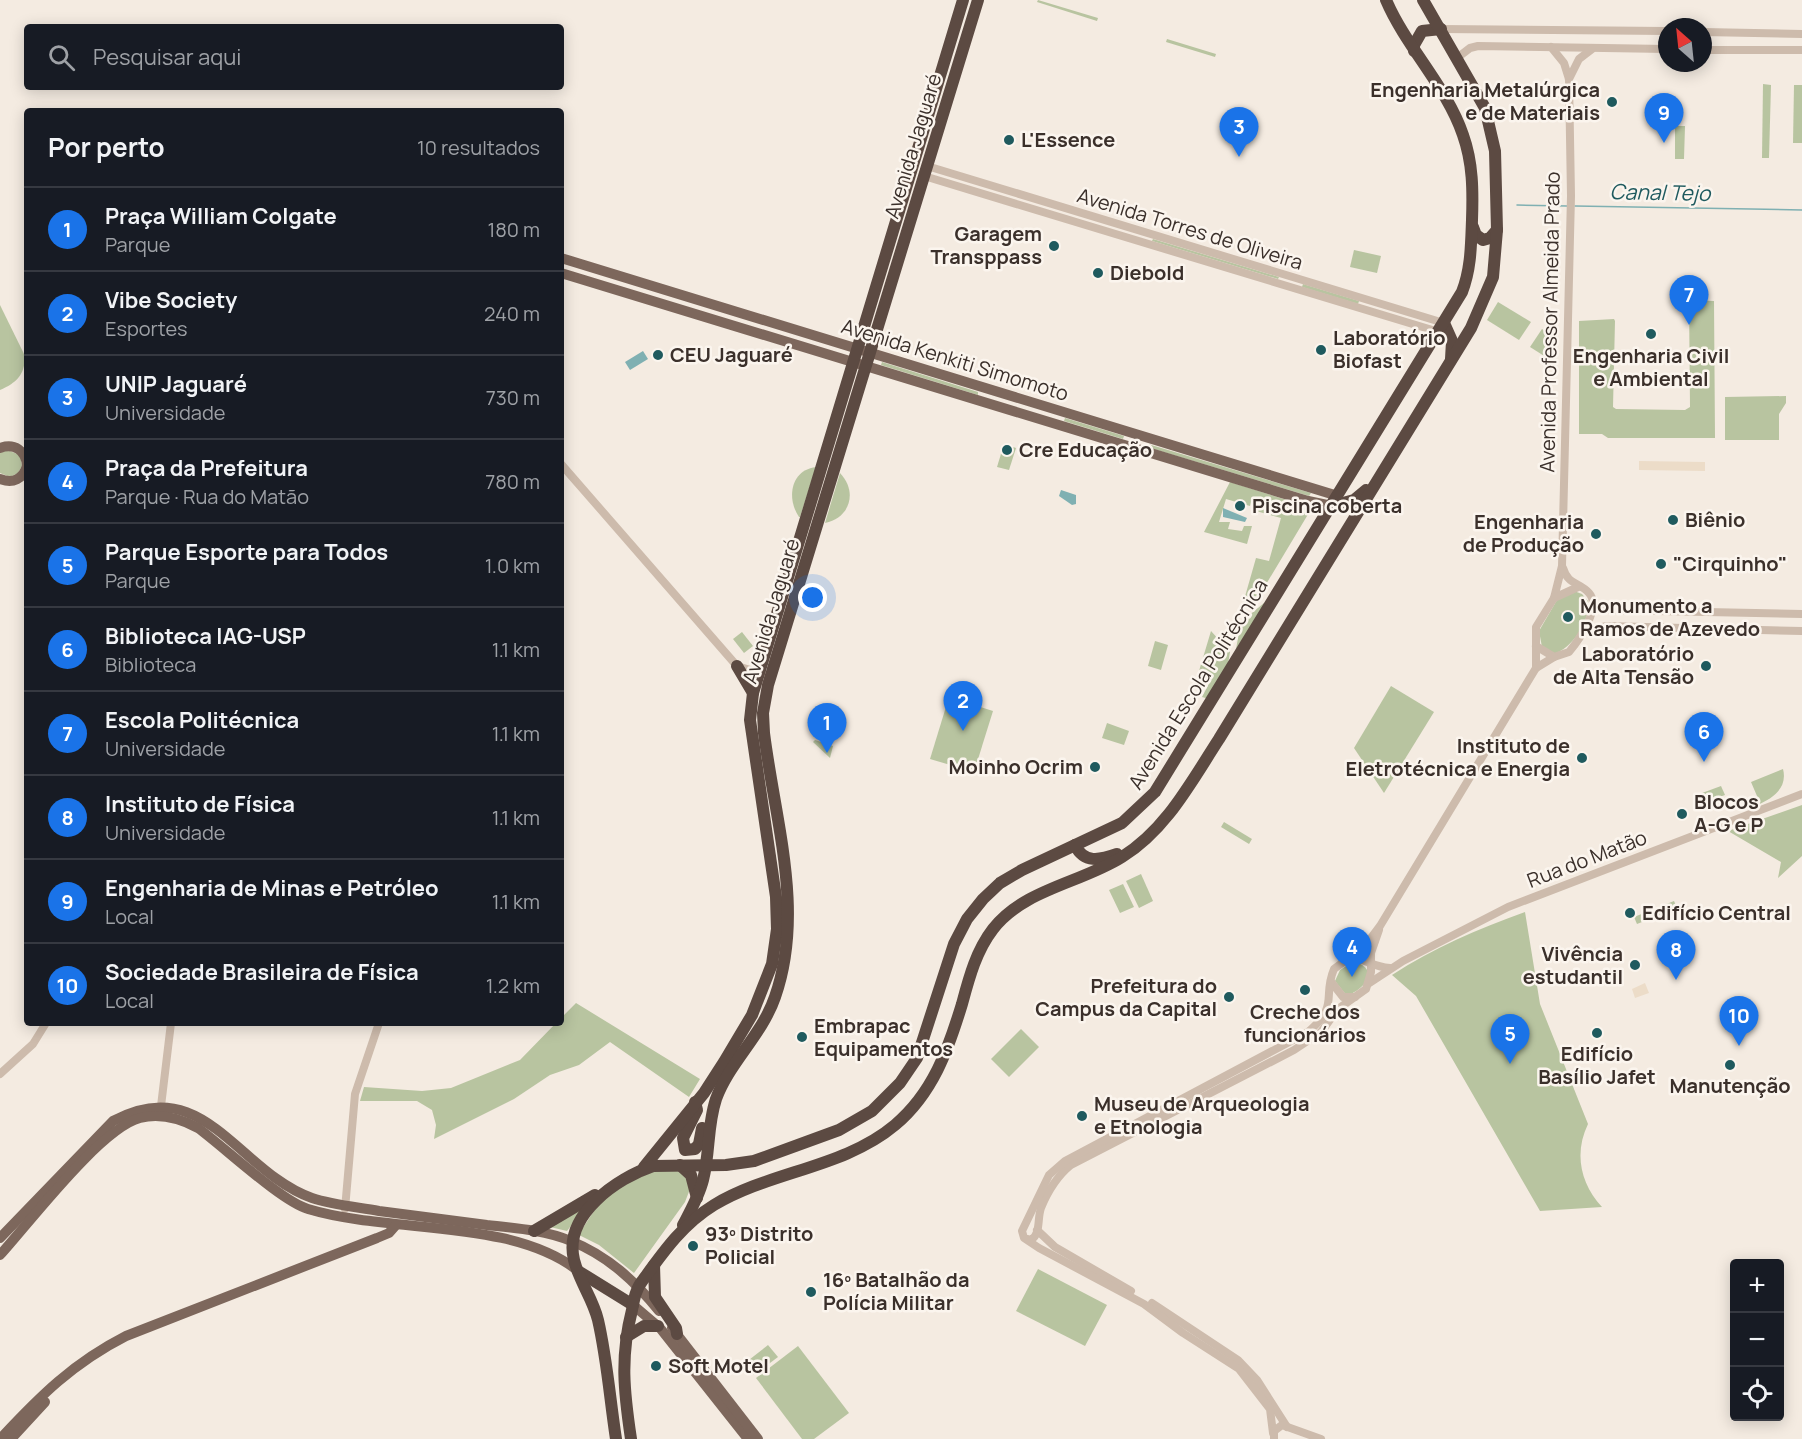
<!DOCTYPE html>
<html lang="pt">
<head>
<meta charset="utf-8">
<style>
	:root { --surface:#171b24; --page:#20242c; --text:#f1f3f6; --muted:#9ea1a6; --line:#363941; --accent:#1a73e8 }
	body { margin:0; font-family:Manrope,sans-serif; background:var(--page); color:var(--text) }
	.controls { position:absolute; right:18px; bottom:18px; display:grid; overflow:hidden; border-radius:6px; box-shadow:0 3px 15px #0003 }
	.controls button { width:54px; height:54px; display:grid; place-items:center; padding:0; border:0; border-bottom:2px solid var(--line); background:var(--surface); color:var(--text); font:30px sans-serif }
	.compass { position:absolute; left:1658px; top:18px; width:54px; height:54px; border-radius:50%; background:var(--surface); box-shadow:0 3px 15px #0003; rotate:333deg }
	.you { position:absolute; left:813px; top:598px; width:21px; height:21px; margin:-15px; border:4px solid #fff; border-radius:50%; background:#1a73e8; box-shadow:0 0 0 9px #1a73e833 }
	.badge { display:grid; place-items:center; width:39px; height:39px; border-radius:50%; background:var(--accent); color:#fff; font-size:20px; font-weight:700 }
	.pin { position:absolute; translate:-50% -50px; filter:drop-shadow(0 2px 3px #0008) }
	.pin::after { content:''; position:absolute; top:32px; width:21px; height:18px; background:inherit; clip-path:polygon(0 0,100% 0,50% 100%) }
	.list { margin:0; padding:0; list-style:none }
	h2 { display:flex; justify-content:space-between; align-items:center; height:78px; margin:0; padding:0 24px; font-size:26px }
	h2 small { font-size:20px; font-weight:400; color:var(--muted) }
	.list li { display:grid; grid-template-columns:39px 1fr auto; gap:18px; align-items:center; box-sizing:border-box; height:84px; padding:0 24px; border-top:2px solid var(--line) }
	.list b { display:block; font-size:22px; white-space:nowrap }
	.list p { margin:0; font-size:20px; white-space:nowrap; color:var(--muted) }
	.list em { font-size:20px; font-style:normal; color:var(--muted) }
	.icon { flex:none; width:33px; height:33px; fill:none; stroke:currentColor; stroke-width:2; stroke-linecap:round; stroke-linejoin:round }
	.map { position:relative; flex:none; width:1802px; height:1439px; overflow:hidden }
	.search { position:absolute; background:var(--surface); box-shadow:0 3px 15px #0003; left:24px; top:24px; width:540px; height:66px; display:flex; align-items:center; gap:15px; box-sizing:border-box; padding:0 21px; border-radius:6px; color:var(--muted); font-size:22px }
	.panel { position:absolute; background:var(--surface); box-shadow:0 3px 15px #0003; left:24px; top:108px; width:540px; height:918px; border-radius:6px }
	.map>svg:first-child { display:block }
</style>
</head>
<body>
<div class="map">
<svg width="1802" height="1439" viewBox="0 0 1802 1439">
	<rect width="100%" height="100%" fill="#f4ebe1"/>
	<g fill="#b8c4a0">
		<polygon points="1038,0 1098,18 1097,21 1037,2"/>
		<polygon points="1167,39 1216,54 1215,57 1166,42"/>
		<polygon points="1763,84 1771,85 1769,158 1762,158"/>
		<polygon points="1794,85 1802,85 1802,143 1793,143"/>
		<polygon points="1675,126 1685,126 1684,159 1675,159"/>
		<polygon points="1153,239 1279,277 1278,279 1152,241"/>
		<polygon points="1354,250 1381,256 1377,273 1350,267"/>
		<polygon points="1303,284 1359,301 1358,304 1302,287"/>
		<polygon points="1689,300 1714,301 1715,438 1608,438 1602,434 1579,434 1579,321 1614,319 1615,321 1613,407 1616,409 1685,410 1690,407"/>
		<polygon points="1498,302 1531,322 1519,340 1487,320"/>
		<path d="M0,305L25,356C25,375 16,383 0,390Z"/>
		<polygon points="1542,329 1554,337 1549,359 1530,347"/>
		<polygon points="882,362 978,392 978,395 881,365"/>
		<polygon points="1786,396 1786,403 1779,414 1779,440 1725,440 1725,397"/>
		<polygon points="1065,418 1124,436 1123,439 1064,421"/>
		<polygon points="1004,444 1016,448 1009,470 997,467"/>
		<polygon points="1148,444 1311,493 1309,496 1147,447"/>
		<polygon points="7,450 20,455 22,466 18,473 10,477 0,473 0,453"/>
		<path d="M816,467L800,517H799C786,498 791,470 816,467Z"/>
		<path d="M840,473C858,492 850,518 825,523Z"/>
		<polygon points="1230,482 1306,506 1310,511 1262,591 1242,607 1256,558 1269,561 1281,518 1256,511 1259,499 1252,498 1250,506 1226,499 1219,522 1230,522 1228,529 1242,531 1244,526 1252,526 1247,544 1204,532"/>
		<path d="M1574,591L1582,594L1588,601C1591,620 1571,650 1553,654L1542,647L1539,631L1557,600Z"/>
		<polygon points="1264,603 1265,605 1236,649 1241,622"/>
		<polygon points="1211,631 1230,652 1228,664 1209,699 1202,697 1213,676 1199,671"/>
		<polygon points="742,632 753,646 744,653 733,639"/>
		<polygon points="1155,641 1168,645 1161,670 1148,666"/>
		<polygon points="1391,686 1434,712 1384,793 1354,748"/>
		<polygon points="949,697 993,711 974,772 930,759"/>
		<polygon points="1107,723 1129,731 1124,745 1102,738"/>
		<polygon points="815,740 833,746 830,758 813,742"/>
		<path d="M1783,769C1788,788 1772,799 1757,805L1754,798L1757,796L1751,782Z"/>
		<polygon points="1721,786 1725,795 1705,802 1702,793"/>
		<polygon points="1802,805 1802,856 1778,878 1781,862 1728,831"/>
		<polygon points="1224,822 1252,839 1249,844 1221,827"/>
		<polygon points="1141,874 1153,901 1139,908 1126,881"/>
		<polygon points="1123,884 1134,907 1120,913 1109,890"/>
		<polygon points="1674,901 1677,908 1637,924 1634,917"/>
		<path d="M1525,912L1540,1004L1588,1124C1574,1153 1580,1183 1602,1207L1540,1211L1416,996L1392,975C1433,948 1478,929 1525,912Z"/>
		<path d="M1354,961C1381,971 1365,988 1347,996L1335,981L1340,970Z"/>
		<polygon points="576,1003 700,1079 689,1097 610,1042 579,1065 550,1075 514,1099 434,1139 436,1125 432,1110 417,1101 360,1101 364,1087 422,1091 451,1088 520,1060 556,1023 561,1023 561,1018"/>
		<polygon points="1021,1029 1039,1047 1009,1077 991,1059"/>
		<path d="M665,1167L686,1174L690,1189L685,1202L634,1273L599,1245L579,1235C606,1189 617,1186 665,1167Z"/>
		<polygon points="591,1200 567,1231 550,1227"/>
		<polygon points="1038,1269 1107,1305 1085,1346 1016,1311"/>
		<polygon points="768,1345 778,1357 754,1375 745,1363"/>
		<polygon points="798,1346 849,1413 814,1439 802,1439 756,1378"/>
	</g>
	<g fill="#ecdcc8">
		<polygon points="1639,461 1705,462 1705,471 1639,470"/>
		<polygon points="1645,983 1649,993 1635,998 1632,989"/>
	</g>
	<g fill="#7fb0b2">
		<polygon points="643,351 648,359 630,370 625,362"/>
		<polygon points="1061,490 1076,495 1076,504 1072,505 1059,496"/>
		<polygon points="1223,508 1247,518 1245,522 1223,517"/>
	</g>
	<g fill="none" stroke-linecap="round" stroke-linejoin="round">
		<g stroke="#7fb0b2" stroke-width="1.5">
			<polyline points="1517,205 1567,206"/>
			<polyline points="1575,206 1802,210"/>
		</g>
		<g stroke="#cdbbac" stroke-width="8">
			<polyline points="1441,29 1667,31"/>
			<polyline points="1703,32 1802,34"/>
			<polyline points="1551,47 1564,63 1569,79 1571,196 1562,566 1554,598"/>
			<polyline points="1703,50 1802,50"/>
			<polyline points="1457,58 1470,48 1478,46 1667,49"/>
			<polyline points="1569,79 1579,59 1592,49"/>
			<polyline points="927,166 1444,323"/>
			<polyline points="924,176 1439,332"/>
			<polyline points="561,464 737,666 763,674"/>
			<polyline points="1594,603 1608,610 1802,614"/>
			<polyline points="1583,631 1607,626 1802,631"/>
			<path d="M1536,646L1554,657L1569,652C1579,640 1602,607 1589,593C1579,582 1568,585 1563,568"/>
			<polyline points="1536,668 1536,627 1554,598 1578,587"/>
			<path d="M1350,958C1364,957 1371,967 1390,968"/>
			<polyline points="1332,983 1343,997 1355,997"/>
			<polyline points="1368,984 1403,961 1508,907 1802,794"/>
			<polyline points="0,1074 33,1044 46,1023"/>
			<polyline points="161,1106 171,1023"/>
			<polyline points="345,1209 355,1094 379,1023"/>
			<polyline points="1037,1230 1055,1247 1131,1291"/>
			<path d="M1027,1239L1031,1240C1041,1234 1037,1219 1041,1208C1048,1191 1056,1177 1071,1165L1294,1050L1321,1032L1338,1009L1366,989L1371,972V953L1379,930"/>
			<polyline points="1152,1303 1238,1360 1257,1380 1287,1427"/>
			<path d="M1273,1433L1270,1409L1239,1369L1183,1333L1144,1304L1039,1248L1024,1238L1022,1231L1049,1175L1065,1161L1308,1032C1340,1005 1322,997 1334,969L1365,946L1380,926L1536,668L1554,657"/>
			<polyline points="1274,1439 1274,1431 1282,1425 1321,1439"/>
		</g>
		<g stroke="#7d675c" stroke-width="10">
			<polyline points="561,258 1338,496"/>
			<polyline points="561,273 1308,501 1332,506"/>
			<path d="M0,448C14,443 26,450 27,466C23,479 13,484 0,479"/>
			<path d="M0,1238L113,1121C204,1071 238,1172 312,1198C333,1205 357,1207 379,1211C415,1216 451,1220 487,1225C515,1228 545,1230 571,1241C608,1256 635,1281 659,1311"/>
			<path d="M0,1255C30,1222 101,1128 140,1118C160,1113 181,1119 198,1128C224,1147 281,1201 308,1209C391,1234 509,1218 577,1270"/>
			<polyline points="633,1305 660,1328 748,1439"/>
			<polyline points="672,1328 758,1439"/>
			<path d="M0,1439C40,1396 73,1363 126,1336L377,1238L389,1233L396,1225"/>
			<polyline points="11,1439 45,1402"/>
		</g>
		<g stroke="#5c4a42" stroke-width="12">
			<polyline points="1414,51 1414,45 1422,31 1441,29"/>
			<polyline points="1473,227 1476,235 1483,240 1490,238 1497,230"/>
			<polyline points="1444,323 1452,341 1451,359"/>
			<polyline points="1332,506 1354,500 1366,490"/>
			<polyline points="737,666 753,693"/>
			<path d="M1075,845C1084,864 1100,860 1117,854"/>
			<polyline points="695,1102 697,1110 683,1138 685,1150 695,1149 699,1144 702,1128"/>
			<polyline points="680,1165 691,1175 697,1198"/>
			<polyline points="644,1167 704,1093 724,1062 752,1015 772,964 777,929 776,897 750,720 753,693 963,0"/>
			<path d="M683,1225C691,1210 699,1196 703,1180C710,1153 707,1126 716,1099C729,1063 762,1035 775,997C805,911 775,821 764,733L763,713L768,685L978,0"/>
			<polyline points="534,1231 595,1195"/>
			<polyline points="654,1265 655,1297 676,1328 677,1334"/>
			<polyline points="578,1271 633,1305"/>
			<polyline points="626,1337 644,1326 658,1326"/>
			<path d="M616,1439C610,1400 607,1359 598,1320C593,1299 579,1281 574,1260C563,1215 617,1178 653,1166L726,1165L754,1161L839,1130L872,1111L900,1083L917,1058L954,944L967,919L983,899L1000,883L1022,870L1122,823L1155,792L1462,292C1471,269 1471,246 1472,220C1473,191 1473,163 1463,135C1447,87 1406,47 1386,0"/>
			<path d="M631,1439C624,1392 620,1357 632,1310C634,1299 636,1288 643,1280C664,1251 683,1224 714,1205C770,1171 844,1168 895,1125C933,1093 948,1050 962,1004C969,978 976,951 993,929C1024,889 1081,883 1122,857C1166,830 1191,782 1219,739L1471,328L1493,277L1497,230L1495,151L1485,108L1423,0"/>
		</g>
	</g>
	<g fill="#1f5a5e" stroke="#fbf5ee" stroke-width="2">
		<circle cx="1612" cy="102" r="6"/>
		<circle cx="1009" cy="140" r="6"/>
		<circle cx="1054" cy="246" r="6"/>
		<circle cx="1098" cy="273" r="6"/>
		<circle cx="1651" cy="334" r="6"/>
		<circle cx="1321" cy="350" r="6"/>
		<circle cx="658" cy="355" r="6"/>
		<circle cx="1007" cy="450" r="6"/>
		<circle cx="1240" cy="506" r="6"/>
		<circle cx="1673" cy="520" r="6"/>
		<circle cx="1596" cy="534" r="6"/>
		<circle cx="1661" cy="564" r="6"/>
		<circle cx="1568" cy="617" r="6"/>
		<circle cx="1706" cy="666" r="6"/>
		<circle cx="1582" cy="758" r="6"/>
		<circle cx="1095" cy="767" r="6"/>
		<circle cx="1682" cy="814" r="6"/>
		<circle cx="1630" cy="913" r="6"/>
		<circle cx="1635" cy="965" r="6"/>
		<circle cx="1305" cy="990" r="6"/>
		<circle cx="1229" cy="997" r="6"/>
		<circle cx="1597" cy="1033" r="6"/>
		<circle cx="802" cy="1037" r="6"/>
		<circle cx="1730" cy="1065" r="6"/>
		<circle cx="1082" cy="1116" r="6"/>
		<circle cx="693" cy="1246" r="6"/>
		<circle cx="811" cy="1292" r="6"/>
		<circle cx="656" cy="1366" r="6"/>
	</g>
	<g text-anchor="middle" stroke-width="5" stroke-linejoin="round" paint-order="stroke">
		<g font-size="20" font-weight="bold" fill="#3b302b" stroke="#fbf5ee" text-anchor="start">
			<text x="1600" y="97" text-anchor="end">Engenharia Metalúrgica<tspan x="1600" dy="23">e de Materiais</tspan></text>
			<text x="1021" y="147">L'Essence</text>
			<text x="1042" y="241" text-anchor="end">Garagem<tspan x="1042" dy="23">Transppass</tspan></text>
			<text x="1110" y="280">Diebold</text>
			<text x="1333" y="345">Laboratório<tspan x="1333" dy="23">Biofast</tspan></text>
			<text x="670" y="362">CEU Jaguaré</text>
			<text x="1651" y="363" text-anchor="middle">Engenharia Civil<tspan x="1651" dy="23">e Ambiental</tspan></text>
			<text x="1019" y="457">Cre Educação</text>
			<text x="1252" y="513">Piscina coberta</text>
			<text x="1685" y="527">Biênio</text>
			<text x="1584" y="529" text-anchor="end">Engenharia<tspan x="1584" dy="23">de Produção</tspan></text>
			<text x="1673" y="571">"Cirquinho"</text>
			<text x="1580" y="613">Monumento a<tspan x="1580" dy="23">Ramos de Azevedo</tspan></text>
			<text x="1694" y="661" text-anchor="end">Laboratório<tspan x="1694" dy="23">de Alta Tensão</tspan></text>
			<text x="1570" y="753" text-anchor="end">Instituto de<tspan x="1570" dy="23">Eletrotécnica e Energia</tspan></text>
			<text x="1083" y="774" text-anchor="end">Moinho Ocrim</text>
			<text x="1694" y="809">Blocos<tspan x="1694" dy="23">A-G e P</tspan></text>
			<text x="1642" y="920">Edifício Central</text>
			<text x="1623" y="961" text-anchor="end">Vivência<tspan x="1623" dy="23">estudantil</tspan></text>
			<text x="1217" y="993" text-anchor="end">Prefeitura do<tspan x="1217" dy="23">Campus da Capital</tspan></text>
			<text x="1305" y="1019" text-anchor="middle">Creche dos<tspan x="1305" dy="23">funcionários</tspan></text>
			<text x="814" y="1033">Embrapac<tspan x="814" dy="23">Equipamentos</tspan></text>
			<text x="1597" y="1061" text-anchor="middle">Edifício<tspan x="1597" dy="23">Basílio Jafet</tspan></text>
			<text x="1730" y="1093" text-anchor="middle">Manutenção</text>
			<text x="1094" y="1111">Museu de Arqueologia<tspan x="1094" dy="23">e Etnologia</tspan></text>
			<text x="705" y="1241">93º Distrito<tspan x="705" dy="23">Policial</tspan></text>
			<text x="823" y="1287">16º Batalhão da<tspan x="823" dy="23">Polícia Militar</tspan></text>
			<text x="668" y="1373">Soft Motel</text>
		</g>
		<g font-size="20" fill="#3b302b" stroke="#fbf5ee">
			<text transform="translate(913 146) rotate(-73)" y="7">Avenida Jaguaré</text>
			<text transform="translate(1190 229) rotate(17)" y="7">Avenida Torres de Oliveira</text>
			<text transform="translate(1550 322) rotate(-89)" y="7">Avenida Professor Almeida Prado</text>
			<text transform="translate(955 360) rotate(17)" y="7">Avenida Kenkiti Simomoto</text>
			<text transform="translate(771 611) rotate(-73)" y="7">Avenida Jaguaré</text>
			<text transform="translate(1198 684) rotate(-58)" y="7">Avenida Escola Politécnica</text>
			<text transform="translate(1587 859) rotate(-21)" y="7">Rua do Matão</text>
		</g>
		<g font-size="21" font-style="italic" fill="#1f5a5e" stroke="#fbf5ee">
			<text transform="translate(1660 193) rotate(1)" y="7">Canal Tejo</text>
		</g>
	</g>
</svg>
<div class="controls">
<button>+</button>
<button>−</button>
<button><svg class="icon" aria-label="locate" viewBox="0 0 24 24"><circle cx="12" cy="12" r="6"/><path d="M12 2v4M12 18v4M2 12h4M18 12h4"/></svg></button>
</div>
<svg class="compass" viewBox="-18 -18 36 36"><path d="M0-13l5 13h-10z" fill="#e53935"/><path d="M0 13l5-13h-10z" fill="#9ea1a6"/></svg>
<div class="you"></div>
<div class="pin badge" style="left:827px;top:753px">1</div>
<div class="pin badge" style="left:963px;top:731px">2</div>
<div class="pin badge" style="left:1239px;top:157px">3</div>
<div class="pin badge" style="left:1352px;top:977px">4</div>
<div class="pin badge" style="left:1510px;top:1064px">5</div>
<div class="pin badge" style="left:1704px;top:762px">6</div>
<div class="pin badge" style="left:1689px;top:325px">7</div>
<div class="pin badge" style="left:1676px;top:980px">8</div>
<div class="pin badge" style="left:1664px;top:143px">9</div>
<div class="pin badge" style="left:1739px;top:1046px">10</div>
<div class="search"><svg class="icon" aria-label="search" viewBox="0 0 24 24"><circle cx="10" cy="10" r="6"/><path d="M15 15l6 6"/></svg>Pesquisar aqui</div>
<section class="panel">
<h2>Por perto<small>10 resultados</small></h2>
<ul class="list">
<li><span class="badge">1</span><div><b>Praça William Colgate</b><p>Parque</p></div><em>180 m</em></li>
<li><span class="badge">2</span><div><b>Vibe Society</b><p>Esportes</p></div><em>240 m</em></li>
<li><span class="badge">3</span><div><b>UNIP Jaguaré</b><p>Universidade</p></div><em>730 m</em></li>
<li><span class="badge">4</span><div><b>Praça da Prefeitura</b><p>Parque · Rua do Matão</p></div><em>780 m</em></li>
<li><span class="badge">5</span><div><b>Parque Esporte para Todos</b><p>Parque</p></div><em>1.0 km</em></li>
<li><span class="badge">6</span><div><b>Biblioteca IAG-USP</b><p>Biblioteca</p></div><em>1.1 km</em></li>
<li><span class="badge">7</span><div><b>Escola Politécnica</b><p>Universidade</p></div><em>1.1 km</em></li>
<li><span class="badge">8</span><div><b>Instituto de Física</b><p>Universidade</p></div><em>1.1 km</em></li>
<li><span class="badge">9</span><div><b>Engenharia de Minas e Petróleo</b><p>Local</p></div><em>1.1 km</em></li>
<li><span class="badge">10</span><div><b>Sociedade Brasileira de Física</b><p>Local</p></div><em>1.2 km</em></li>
</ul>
</section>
</div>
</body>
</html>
